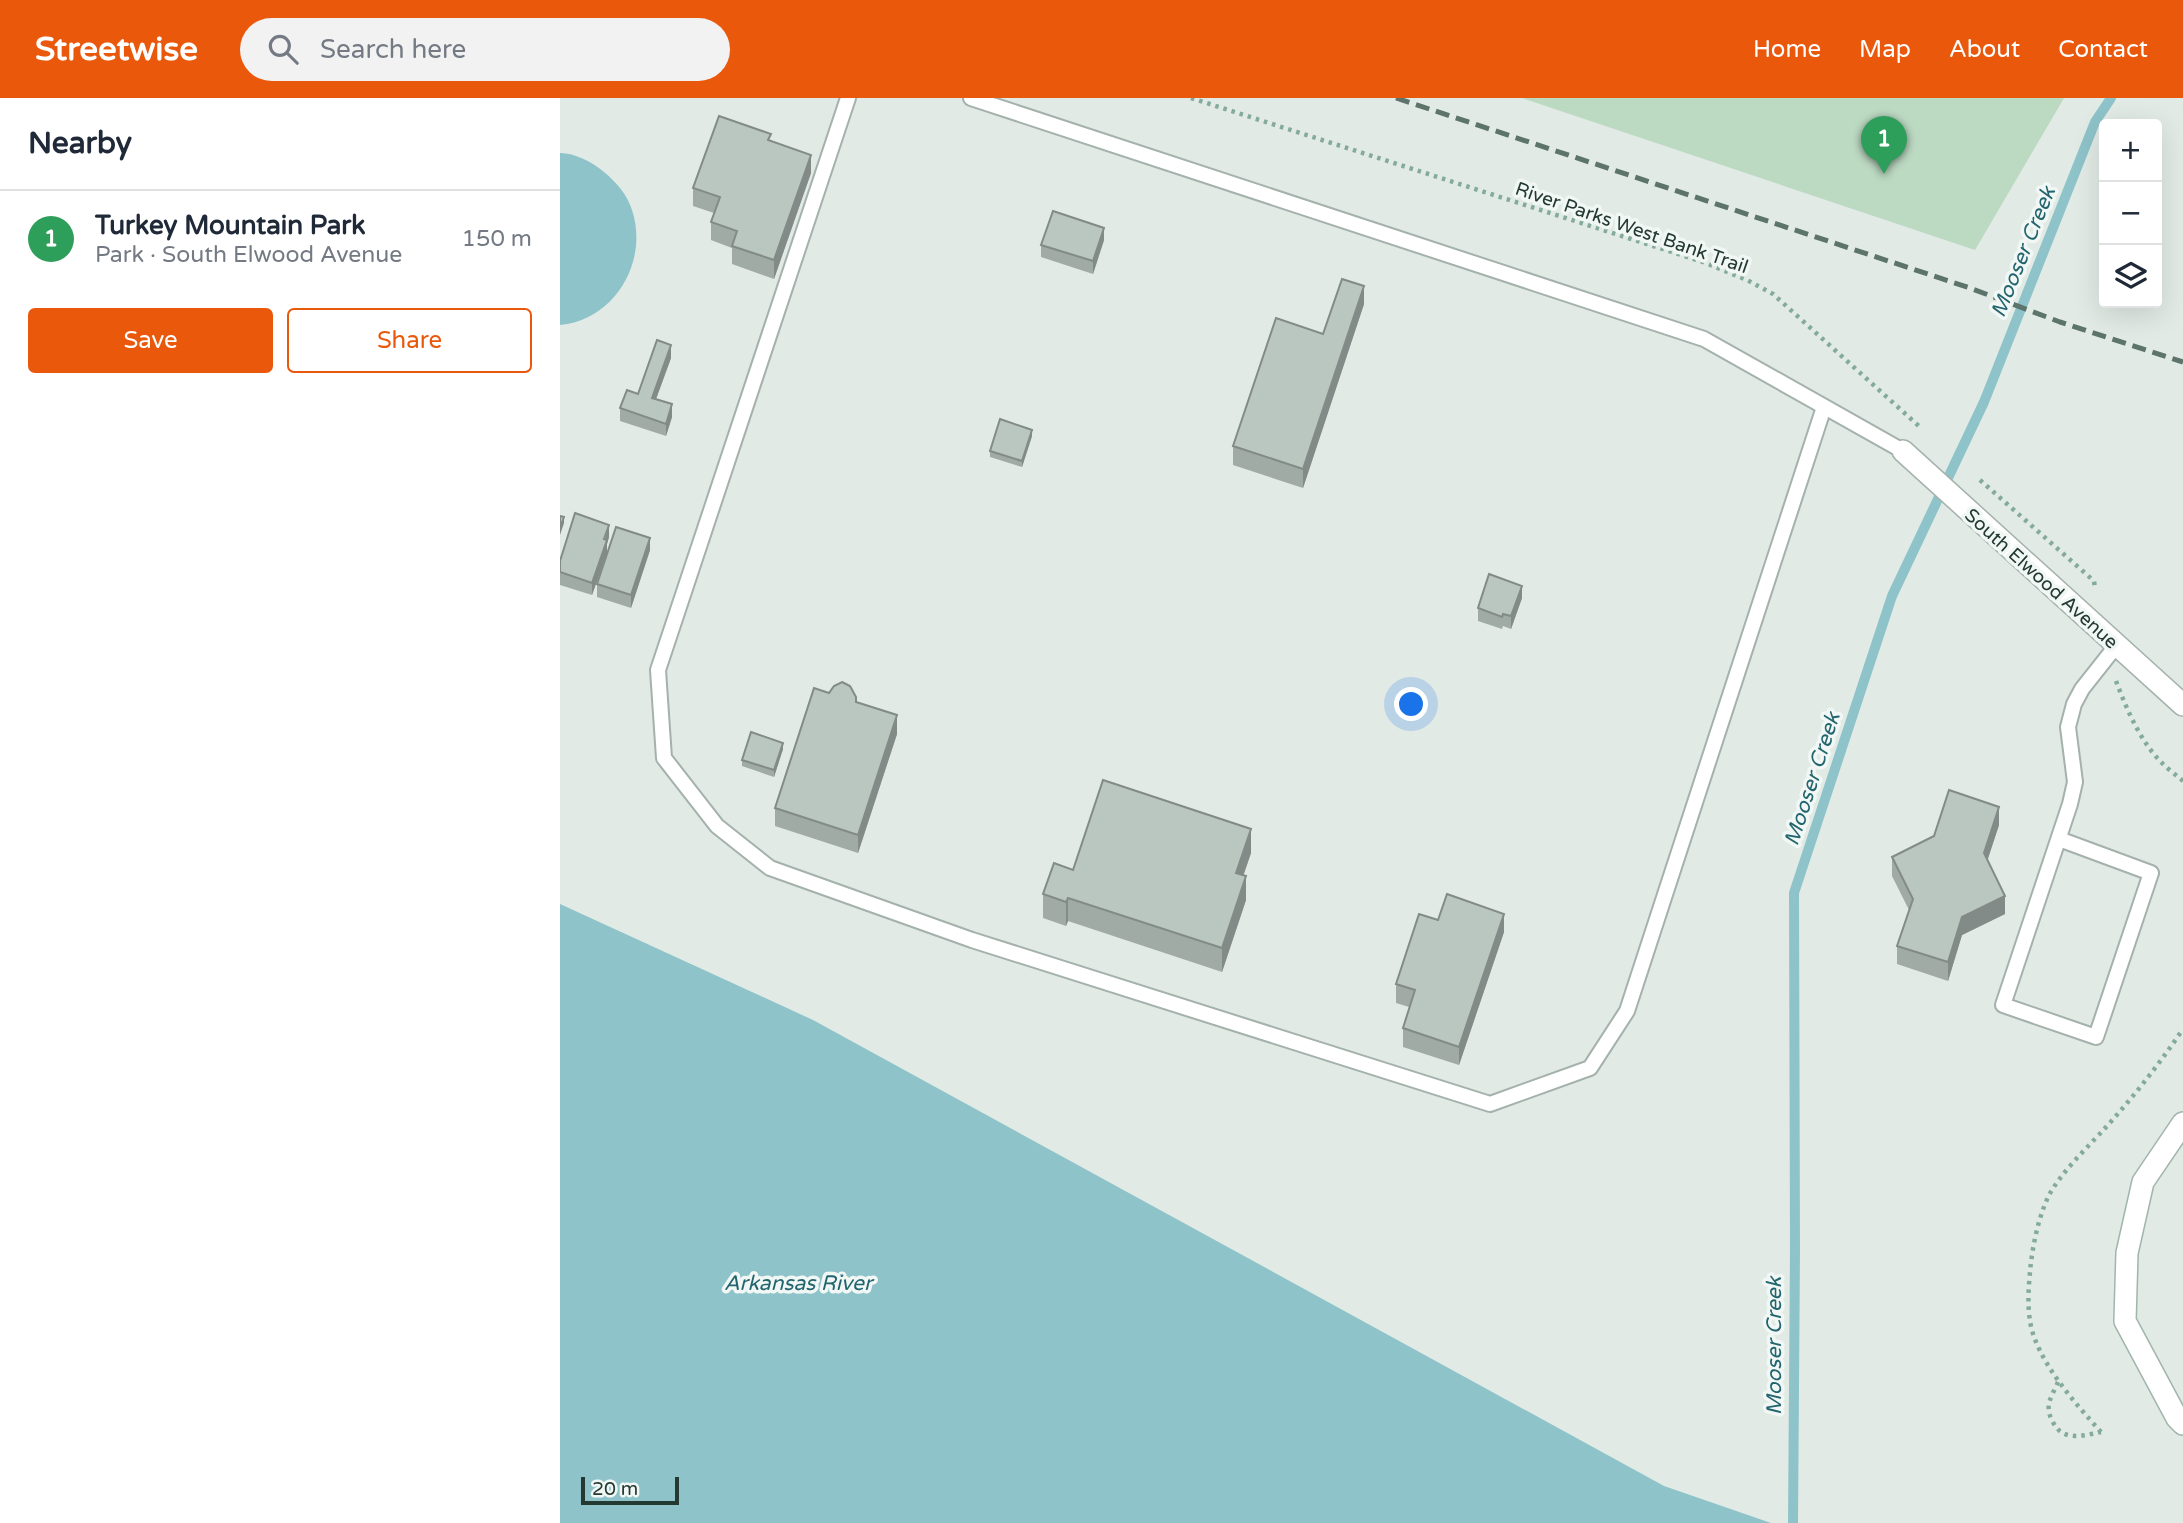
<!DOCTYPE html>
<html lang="en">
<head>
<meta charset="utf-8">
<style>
	:root { --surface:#fff; --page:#f2f2f3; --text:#1f2937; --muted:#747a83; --line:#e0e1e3; --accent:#ea580c }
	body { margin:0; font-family:"Varela Round",sans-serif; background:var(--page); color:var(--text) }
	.controls { position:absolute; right:21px; top:21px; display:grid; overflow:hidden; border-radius:7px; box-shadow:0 7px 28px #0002 }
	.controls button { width:63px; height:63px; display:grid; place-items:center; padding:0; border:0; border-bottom:2px solid var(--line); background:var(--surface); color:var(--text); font:35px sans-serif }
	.scale { position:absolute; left:21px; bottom:18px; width:98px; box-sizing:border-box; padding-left:7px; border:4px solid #233932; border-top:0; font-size:19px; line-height:24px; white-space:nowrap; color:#233932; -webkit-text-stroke:5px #f1f7f4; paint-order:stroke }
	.you { position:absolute; left:852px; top:607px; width:24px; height:24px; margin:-18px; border:5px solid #fff; border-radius:50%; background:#1a73e8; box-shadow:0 0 0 10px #1a73e833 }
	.badge { display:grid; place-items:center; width:46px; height:46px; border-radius:50%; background:var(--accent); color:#fff; font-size:23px; font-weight:700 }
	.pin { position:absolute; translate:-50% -58px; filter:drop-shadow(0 2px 4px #0008) }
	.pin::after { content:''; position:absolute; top:37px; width:24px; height:21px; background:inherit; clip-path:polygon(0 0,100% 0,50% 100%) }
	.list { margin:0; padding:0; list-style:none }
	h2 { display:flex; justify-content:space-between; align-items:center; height:91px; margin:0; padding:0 28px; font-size:30px }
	h2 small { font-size:23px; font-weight:400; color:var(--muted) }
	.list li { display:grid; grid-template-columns:46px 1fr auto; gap:21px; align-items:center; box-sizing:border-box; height:98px; padding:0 28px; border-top:2px solid var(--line) }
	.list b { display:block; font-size:26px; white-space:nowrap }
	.list p { margin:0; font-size:23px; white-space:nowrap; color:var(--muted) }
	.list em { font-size:23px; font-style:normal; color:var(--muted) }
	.actions { display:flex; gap:14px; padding:21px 28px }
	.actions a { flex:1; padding:16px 0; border:2px solid var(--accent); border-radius:7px; text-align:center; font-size:24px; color:var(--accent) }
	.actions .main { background:var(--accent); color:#fff }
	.icon { flex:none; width:38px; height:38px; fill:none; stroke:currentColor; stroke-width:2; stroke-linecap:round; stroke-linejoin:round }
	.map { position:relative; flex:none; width:1623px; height:1425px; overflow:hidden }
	header { display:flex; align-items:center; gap:42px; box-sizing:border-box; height:98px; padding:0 35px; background:var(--accent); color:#fff }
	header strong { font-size:33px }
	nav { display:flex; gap:38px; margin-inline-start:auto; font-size:24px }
	.search { width:490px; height:63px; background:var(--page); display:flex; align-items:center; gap:18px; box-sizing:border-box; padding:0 24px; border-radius:38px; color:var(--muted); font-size:26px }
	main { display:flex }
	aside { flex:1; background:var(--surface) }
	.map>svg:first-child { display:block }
</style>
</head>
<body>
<header>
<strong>Streetwise</strong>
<div class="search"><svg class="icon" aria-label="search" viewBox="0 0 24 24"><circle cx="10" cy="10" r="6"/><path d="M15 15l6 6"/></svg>Search here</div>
<nav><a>Home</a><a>Map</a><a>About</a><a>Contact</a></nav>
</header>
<main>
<aside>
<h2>Nearby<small></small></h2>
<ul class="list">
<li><span class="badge" style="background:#2e9e5b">1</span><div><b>Turkey Mountain Park</b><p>Park · South Elwood Avenue</p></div><em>150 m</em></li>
</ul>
<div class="actions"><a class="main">Save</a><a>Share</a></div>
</aside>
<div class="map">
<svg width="1623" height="1425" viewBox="0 0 1623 1425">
	<rect width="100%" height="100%" fill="#e1eae5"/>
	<polygon fill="#bcd9c2" points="962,0 1504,0 1415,152"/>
	<g fill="#8ec3ca">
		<path d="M0,55C15,55 32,64 44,74C56,84 67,96 72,112C89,163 55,222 0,227Z"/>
		<polygon points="0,806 253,922 1104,1388 1211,1425 0,1425"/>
	</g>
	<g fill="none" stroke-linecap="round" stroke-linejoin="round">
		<polyline stroke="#8ec3ca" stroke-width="10" points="1233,1425 1235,1151 1234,795 1332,498 1424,304 1535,24 1551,0"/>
		<g stroke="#a4b1ac" stroke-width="18">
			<g id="lane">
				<polyline points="288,0 98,572 104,660 157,728 210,770 412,842 930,1006 1030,970 1067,913 1264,309"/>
				<polyline points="411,0 1144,241 1343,353"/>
				<polyline points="1499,741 1591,775 1536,939 1443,907 1510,706 1515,684 1508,629 1514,606 1522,591 1556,548"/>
			</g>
		</g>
		<g stroke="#a4b1ac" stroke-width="24">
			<polyline id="street" points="1343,353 1623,607"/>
		</g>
		<g stroke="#a1b5ad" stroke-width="24">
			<polyline id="secondary" points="1623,1025 1583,1084 1567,1155 1565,1223 1617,1320 1623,1326"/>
		</g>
		<g stroke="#84aa9d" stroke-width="4.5" stroke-dasharray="3.5 5" stroke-linecap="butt">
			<polyline points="631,0 1143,164 1187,182 1213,196 1361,330"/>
			<polyline points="1420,382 1534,483 1535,490"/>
			<path d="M1556,583C1567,612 1580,643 1602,665C1608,671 1616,677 1623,683"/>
			<path d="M1498,1284C1495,1291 1491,1298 1489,1305C1488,1311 1489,1317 1492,1322C1501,1344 1522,1338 1541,1334"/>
			<path d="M1541,1334C1515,1305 1476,1262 1470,1223C1467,1204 1469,1183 1471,1164C1474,1142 1479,1118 1489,1097C1503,1072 1528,1049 1547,1028C1575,997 1600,965 1623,931"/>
		</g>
		<use href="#lane" stroke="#fff" stroke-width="14"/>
		<use href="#street" stroke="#fff" stroke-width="21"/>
		<use href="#secondary" stroke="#fff" stroke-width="21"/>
		<polyline stroke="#5d746d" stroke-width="5" stroke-dasharray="14 7" stroke-linecap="butt" points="836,0 1410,190 1500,224 1623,264"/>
	</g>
	<g fill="#a0aba6">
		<polygon points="211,43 251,75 214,181 172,166 172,150 151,142 151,124 154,115 133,108 133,90"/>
		<polygon points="544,142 533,176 481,159 481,147"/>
		<polygon points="804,206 743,390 673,367 673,348 763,236"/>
		<polygon points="111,260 96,301 112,319 106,338 60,323 60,310 78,296"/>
		<polygon points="472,338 462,369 430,359 430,353"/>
		<polygon points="49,439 47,446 47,455 32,497 0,487 0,463"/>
		<polygon points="90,452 71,510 37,499 37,486"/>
		<polygon points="962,500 951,531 943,528 942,531 918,523 918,510"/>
		<polygon points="296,604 337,636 298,755 215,728 215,710"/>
		<polygon points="223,651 214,679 182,668 182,662"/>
		<polygon points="1439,727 1427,762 1445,816 1402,837 1388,883 1337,866 1337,848 1349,812 1332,778 1332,759"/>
		<polygon points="691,755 683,778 686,802 662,874 508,823 506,828 483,820 483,796 513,772"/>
		<polygon points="878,822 944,834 899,967 843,949 843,930 849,909 836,905 836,886"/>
	</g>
	<g fill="#828b87">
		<polygon points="251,57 251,75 214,181 214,162"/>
		<polygon points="544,130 544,142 533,176 533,163"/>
		<polygon points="804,188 804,206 743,390 743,371"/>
		<polygon points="111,247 111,260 92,312 92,300"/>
		<polygon points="112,306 112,319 106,338 106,326"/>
		<polygon points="472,332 472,338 462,369 462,363"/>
		<polygon points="4,419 4,425 0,437 0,430"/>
		<polygon points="49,427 49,439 47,446 47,455 32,497 32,485"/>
		<polygon points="90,440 90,452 71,510 71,497"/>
		<polygon points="962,488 962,500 951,531 951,518"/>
		<polygon points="337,617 337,636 298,755 298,737"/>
		<polygon points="223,645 223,651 214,679 214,672"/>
		<polygon points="1439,709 1439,727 1424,773 1424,755"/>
		<polygon points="691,731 691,755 676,799 676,775"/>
		<polygon points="686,778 686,802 662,874 662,850"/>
		<polygon points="1445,798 1445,816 1402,837 1388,883 1388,864 1402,819"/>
		<polygon points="508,800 508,823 506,828 506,804"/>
		<polygon points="944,816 944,834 899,967 899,949"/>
	</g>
	<g fill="#bac7c1" stroke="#828b87" stroke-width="2">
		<polygon points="159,18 211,36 208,42 251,57 214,162 172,148 177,133 151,124 160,99 133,90"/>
		<polygon points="493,113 544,130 533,163 481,147"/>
		<polygon points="782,181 804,188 743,371 673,348 716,220 763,236"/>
		<polygon points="97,242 111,247 92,300 112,306 106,326 60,310 67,292 78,296"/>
		<polygon points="440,321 472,332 462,363 430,353"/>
		<polygon points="15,415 49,427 44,441 47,442 32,485 0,474 0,463"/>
		<polygon points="0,418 4,419 0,430"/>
		<polygon points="56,429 90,440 71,497 37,486"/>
		<polygon points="929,476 962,488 951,518 943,516 942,519 918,510"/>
		<polygon points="282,584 290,588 296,599 296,604 337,617 298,737 215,710 254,590 269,595 274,588"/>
		<polygon points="191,634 223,645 214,672 182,662"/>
		<polygon points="543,682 691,731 676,775 686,778 662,850 508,800 506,804 483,796 494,765 513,772"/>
		<polygon points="1389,692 1439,709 1424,755 1445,798 1402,819 1388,864 1337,848 1353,801 1332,759 1374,738"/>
		<polygon points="887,796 944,816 899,949 843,930 855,892 836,886 859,816 878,822"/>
	</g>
	<g text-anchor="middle" stroke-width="7" stroke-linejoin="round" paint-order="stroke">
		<g font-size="19" fill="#233932" stroke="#f1f7f4">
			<text transform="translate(1072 129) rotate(19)" y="7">River Parks West Bank Trail</text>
			<text transform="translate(1482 480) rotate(42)" y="7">South Elwood Avenue</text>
		</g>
		<g font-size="21" font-style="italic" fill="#23656f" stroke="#f1f7f4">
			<text transform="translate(1463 154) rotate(-68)" y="7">Mooser Creek</text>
			<text transform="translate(1252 681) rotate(-72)" y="7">Mooser Creek</text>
			<text x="238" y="1192">Arkansas River</text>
			<text transform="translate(1214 1248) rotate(-90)" y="7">Mooser Creek</text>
		</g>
	</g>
</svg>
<div class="controls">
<button>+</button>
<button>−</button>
<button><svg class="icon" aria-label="layers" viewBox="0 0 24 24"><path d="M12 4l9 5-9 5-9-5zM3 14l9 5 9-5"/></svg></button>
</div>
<div class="scale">20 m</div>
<div class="you"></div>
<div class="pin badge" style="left:1324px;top:76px;background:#2e9e5b">1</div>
</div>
</main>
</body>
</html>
